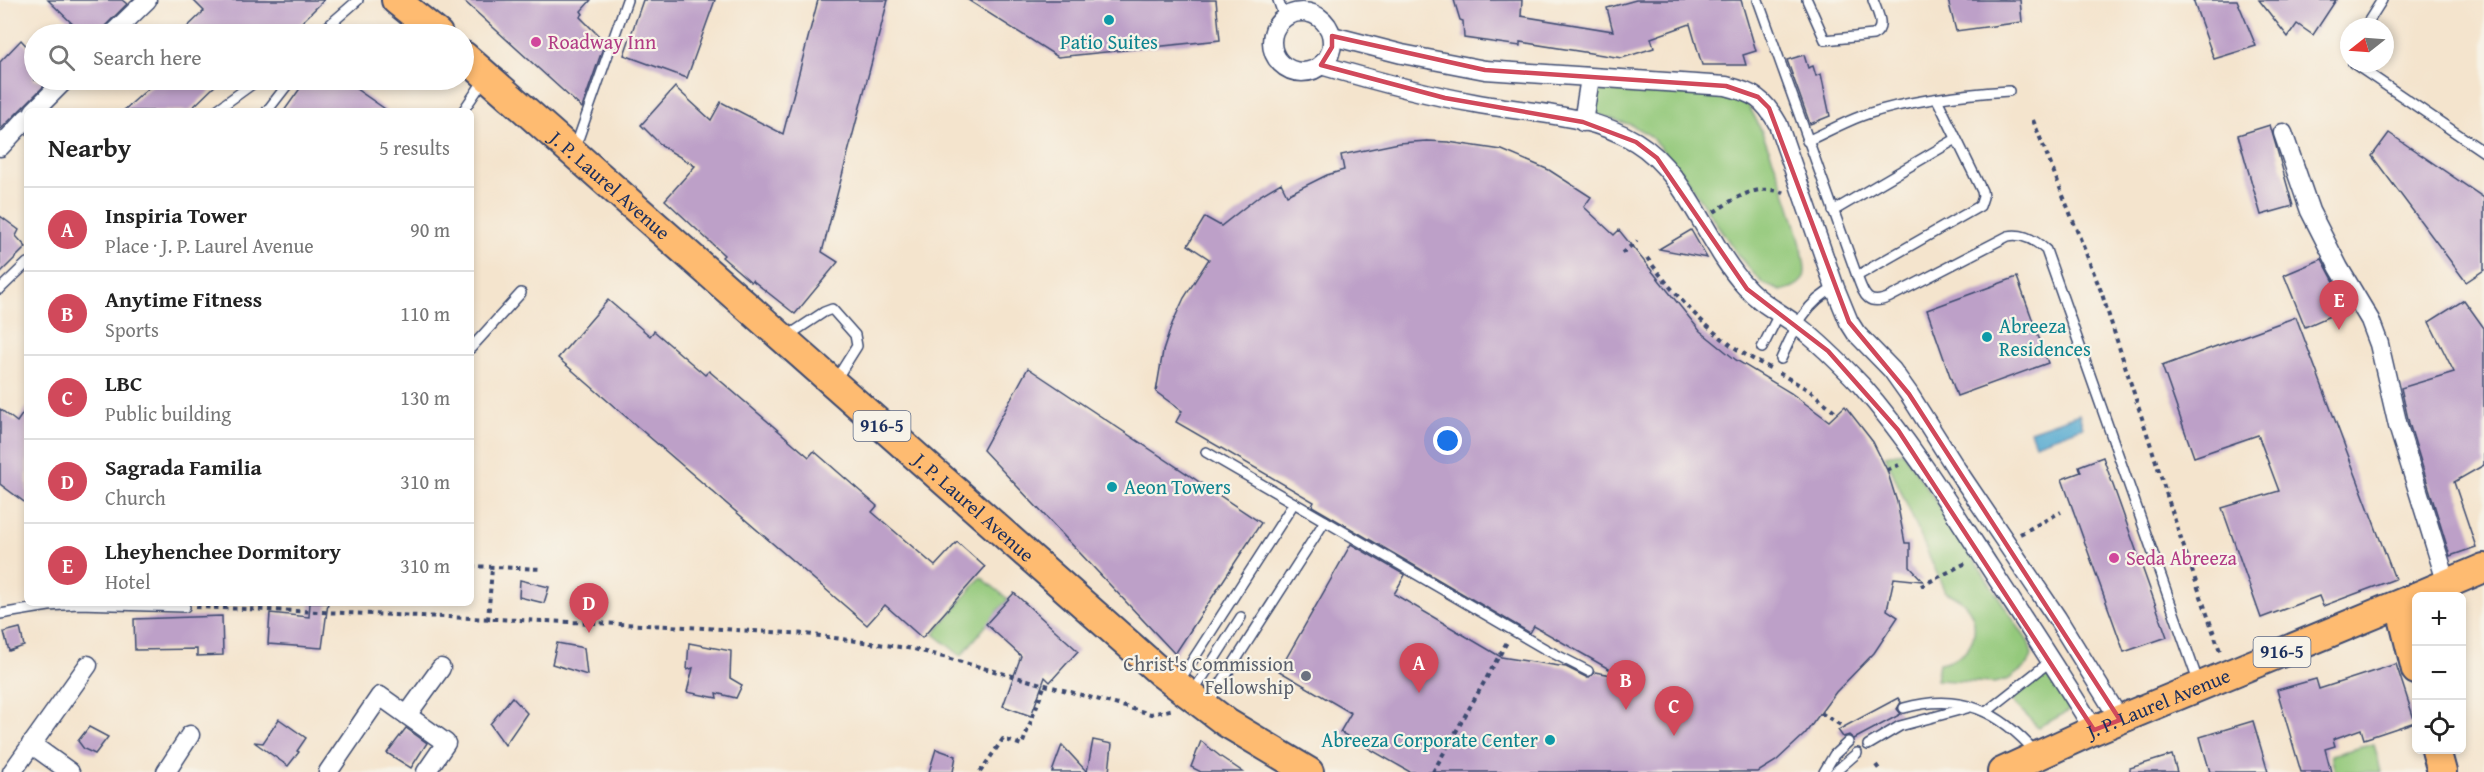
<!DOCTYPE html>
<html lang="en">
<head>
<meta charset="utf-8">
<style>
	:root { --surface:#fff; --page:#f6f6f6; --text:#222; --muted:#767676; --line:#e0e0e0; --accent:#d1495b }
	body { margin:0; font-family:"Gentium Book Plus",serif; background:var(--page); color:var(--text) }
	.controls { position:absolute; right:18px; bottom:18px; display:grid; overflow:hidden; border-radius:9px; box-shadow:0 3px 9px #0003 }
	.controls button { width:54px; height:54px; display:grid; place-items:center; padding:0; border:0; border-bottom:2px solid var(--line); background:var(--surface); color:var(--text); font:30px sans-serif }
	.compass { position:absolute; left:2340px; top:18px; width:54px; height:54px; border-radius:50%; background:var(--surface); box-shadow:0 3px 9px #0003; rotate:253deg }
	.you { position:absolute; left:1448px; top:441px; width:21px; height:21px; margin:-15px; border:4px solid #fff; border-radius:50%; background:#1a73e8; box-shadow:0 0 0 9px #1a73e833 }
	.badge { display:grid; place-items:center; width:39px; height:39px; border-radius:50%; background:var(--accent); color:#fff; font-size:20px; font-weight:700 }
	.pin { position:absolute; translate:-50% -50px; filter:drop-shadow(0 2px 3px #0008) }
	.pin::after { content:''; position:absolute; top:32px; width:21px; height:18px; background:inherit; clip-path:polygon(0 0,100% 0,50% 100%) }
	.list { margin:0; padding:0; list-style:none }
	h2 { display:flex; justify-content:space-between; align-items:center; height:78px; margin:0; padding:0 24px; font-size:26px }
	h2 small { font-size:20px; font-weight:400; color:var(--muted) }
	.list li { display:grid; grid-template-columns:39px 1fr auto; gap:18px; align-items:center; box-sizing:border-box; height:84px; padding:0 24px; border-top:2px solid var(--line) }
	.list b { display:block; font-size:22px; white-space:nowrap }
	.list p { margin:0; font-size:20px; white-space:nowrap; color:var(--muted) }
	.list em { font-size:20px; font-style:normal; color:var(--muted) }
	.icon { flex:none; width:33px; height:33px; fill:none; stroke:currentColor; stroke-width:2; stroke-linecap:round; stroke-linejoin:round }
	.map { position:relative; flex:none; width:2484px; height:772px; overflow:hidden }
	.search { position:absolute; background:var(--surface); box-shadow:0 3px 9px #0003; left:24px; top:24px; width:450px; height:66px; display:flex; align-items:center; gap:15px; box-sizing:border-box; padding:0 21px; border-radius:33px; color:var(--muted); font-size:22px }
	.panel { position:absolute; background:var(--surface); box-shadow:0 3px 9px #0003; left:24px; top:108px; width:450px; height:498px; border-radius:9px }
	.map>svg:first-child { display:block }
</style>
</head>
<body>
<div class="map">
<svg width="2484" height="772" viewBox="0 0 2484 772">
	<rect width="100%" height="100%" fill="#f7f3e8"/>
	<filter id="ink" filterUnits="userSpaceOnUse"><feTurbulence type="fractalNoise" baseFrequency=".0167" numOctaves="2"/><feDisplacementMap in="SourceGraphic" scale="12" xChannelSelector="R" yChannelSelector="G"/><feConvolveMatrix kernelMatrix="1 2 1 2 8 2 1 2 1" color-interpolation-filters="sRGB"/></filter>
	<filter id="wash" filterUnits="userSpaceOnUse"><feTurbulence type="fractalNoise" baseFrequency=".008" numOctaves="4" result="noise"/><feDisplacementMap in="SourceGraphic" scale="24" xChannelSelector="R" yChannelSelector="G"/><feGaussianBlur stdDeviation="1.35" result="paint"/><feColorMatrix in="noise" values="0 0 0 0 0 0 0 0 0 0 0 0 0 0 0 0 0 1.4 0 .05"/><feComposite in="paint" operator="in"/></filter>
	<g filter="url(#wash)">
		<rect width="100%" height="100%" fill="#f4e4cd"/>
		<g fill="#94c97b" stroke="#587c6c" stroke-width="1.5">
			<path d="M1598,88L1726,96L1747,104C1763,124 1812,256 1804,277C1800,286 1789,289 1781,291L1764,284L1752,272L1738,255L1678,167L1649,135L1631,125L1593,113Z"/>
			<path d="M1903,452L2029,643L2032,655L2028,665L2009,679L1994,683L1936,680L1939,663C1983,658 1987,605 1945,592L1885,455Z"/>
			<polygon points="981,577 1008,599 961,656 934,634"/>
			<polygon points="2044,672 2066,699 2069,711 2038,727 2011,700"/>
			<polygon points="2374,744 2381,772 2335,772 2331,755"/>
		</g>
		<polygon fill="#53a9d0" stroke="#376c97" stroke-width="1.5" points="2079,414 2083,427 2035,444 2030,431"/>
		<g id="blocks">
			<g fill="#bda0c8">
				<polygon points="48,0 122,0 127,4 97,34 83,34"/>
				<polygon points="193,0 324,0 290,34 180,34 204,11"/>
				<polygon points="463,0 591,0 581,11 583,14 580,17 605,42 582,108"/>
				<polygon points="643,0 715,0 687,78 624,55"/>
				<polygon points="818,0 888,0 822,252 838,262 795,314 752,280 751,282 722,257 724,255 665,200 695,166 663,147 641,125 675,87 711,120 721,102 783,134"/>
				<polygon points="968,0 1216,0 1220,40 1058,57"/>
				<polygon points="1454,0 1522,0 1521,16 1613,31 1607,8 1636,0 1741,0 1756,51 1743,55 1746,65 1702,65 1690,24 1651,38 1654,48 1622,58 1520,42 1520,46 1464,38 1463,21 1460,20"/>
				<polygon points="1948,0 2020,0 2022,22 1956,31"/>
				<polygon points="2193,0 2237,0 2256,46 2214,59"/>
				<polygon points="2259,0 2336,0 2313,35 2297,24 2288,37"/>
				<polygon points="21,40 34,54 34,80 50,80 0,130 0,62"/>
				<polygon points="1804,55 1808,68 1813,66 1816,76 1821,74 1830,116 1810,124 1787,60"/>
				<polygon points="158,80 221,80 189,111 123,111"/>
				<polygon points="306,80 343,80 388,111 284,111"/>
				<polygon points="2270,125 2293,206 2261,215 2238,135"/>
				<polygon points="2389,133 2484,198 2484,270 2466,282 2372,156"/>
				<polygon points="1427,141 1448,142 1502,150 1549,170 1591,197 1584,207 1614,235 1619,230 1700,331 1736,360 1791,393 1829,421 1845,406 1873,442 1887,470 1897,502 1905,543 1910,543 1910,567 1923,581 1894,578 1887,610 1898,617 1874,653 1836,692 1805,734 1776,761 1758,772 1410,772 1340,732 1351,713 1279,671 1351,544 1405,575 1394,594 1501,657 1566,667 1588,678 1595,672 1623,677 1534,626 1530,633 1312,506 1314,502 1176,422 1182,411 1156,392 1163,351 1172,324 1184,298 1209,259 1188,245 1205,217 1221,226 1259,196 1281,183 1287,195 1327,175 1344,170 1341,155 1399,143"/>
				<polygon points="0,216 19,230 16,236 26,247 0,273"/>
				<polygon points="1691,230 1707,258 1659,249"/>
				<polygon points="2322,259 2348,308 2305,327 2284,275"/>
				<polygon points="2017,277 2048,363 1957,396 1927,310"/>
				<polygon points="608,300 650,336 654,331 705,375 709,371 809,457 814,451 877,506 872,512 935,566 957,542 985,567 922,638 885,605 867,625 558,358"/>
				<polygon points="2464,300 2484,328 2484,465 2454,482 2476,547 2450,556 2409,423 2401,388 2454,372 2429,322"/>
				<polygon points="2296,317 2395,579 2323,606 2319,596 2261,618 2222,508 2279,491 2258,435 2194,457 2162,366"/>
				<polygon points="1028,368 1261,523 1175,654 983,450"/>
				<polygon points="27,407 27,504 0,484 0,409 17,422"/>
				<polygon points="2103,457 2167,637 2124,652 2062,479 2081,472 2079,466"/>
				<polygon points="520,580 549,587 544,603 519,597"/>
				<polygon points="1014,593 1078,651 1050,682 1045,677 1031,716 1003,706 1021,656 986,624"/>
				<polygon points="310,603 328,603 322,648 268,644 270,613 309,617"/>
				<polygon points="222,616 223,655 197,656 197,649 135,650 134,619"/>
				<polygon points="20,628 24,646 9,651 4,632"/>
				<polygon points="557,643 584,648 587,675 552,664"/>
				<polygon points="689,643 731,651 730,678 742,685 736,698 716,693 717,698 687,692 693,668 687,670"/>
				<polygon points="2396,664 2415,722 2364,739 2361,729 2333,739 2335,746 2325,749 2331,772 2301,772 2277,690 2316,679 2319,689"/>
				<polygon points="512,697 527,713 505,745 490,724"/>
				<polygon points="1898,698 1901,702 1897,709 1901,714 1854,739 1849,735 1843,737 1838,730"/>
				<polygon points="279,719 306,738 297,751 299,752 288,766 254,742 263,743"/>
				<polygon points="2253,721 2268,772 2210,772 2200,737"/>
				<polygon points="89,727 108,737 95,754 84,749 78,741"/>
				<polygon points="406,728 427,743 411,768 387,753"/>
				<polygon points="1093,740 1112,744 1109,772 1052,772 1062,745 1087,772"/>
				<polygon points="1201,741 1221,757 1243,772 1201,772 1191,767"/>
				<polygon points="936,749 956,756 953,772 929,772"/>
				<polygon points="2172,755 2177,772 2130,772 2130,768"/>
			</g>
		</g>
	</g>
	<g filter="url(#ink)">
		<use href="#blocks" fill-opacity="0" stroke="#3c4a6f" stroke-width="1.5"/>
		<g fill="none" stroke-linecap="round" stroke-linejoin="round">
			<g stroke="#3c4a6f" stroke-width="12">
				<g id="service">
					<polyline points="1278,0 1284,17"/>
					<path d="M1758,0L1857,276C1864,295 1867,307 1890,297L2008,236C2022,233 2035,240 2046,250L2199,684"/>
					<path d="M1807,0L1825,40L1873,35C1887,28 1877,12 1873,0"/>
					<polyline points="2365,27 2382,0"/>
					<polyline points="319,34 358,0"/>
					<polyline points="2353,63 2484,152"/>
					<polyline points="215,111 258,80"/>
					<polyline points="267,111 291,80"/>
					<polyline points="463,111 484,80"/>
					<path d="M1807,141C1827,132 1846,121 1867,114C1911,100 1962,94 2009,91"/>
					<polyline points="575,148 627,0"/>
					<polyline points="1833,211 1956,139"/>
					<polyline points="1857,276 1980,206 1983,197 1982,191 1937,99"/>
					<polyline points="0,289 27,263"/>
					<polyline points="786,337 824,312 832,309 855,335 857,346 835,381"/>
					<polyline points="471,348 521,293"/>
					<polyline points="1762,348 1779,314"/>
					<path d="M1781,359C1794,330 1805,302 1835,288"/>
					<polyline points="1206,452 1325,521 1207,705"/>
					<polyline points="1325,521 1545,649 1588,671"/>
					<polyline points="0,614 49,606 78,604 185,607"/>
					<polyline points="1178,683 1294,503"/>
					<polyline points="1192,694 1241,617"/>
					<path d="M1904,708C1960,692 2000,711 2037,754"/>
					<polyline points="1986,712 2052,660"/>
					<polyline points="1868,745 1900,726 1967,708"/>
					<polyline points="1824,772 1834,755 1848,742"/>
					<polyline points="1835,772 1857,753"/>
				</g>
			</g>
			<g stroke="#3c4a6f" stroke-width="21">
				<g id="minor">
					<circle cx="1302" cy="42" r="30"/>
					<polyline points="112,34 147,0"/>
					<path d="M1332,36L1402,54L1485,70L1726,86C1754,93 1764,99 1778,124L1835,288L1849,322L1856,333L1892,370L1909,394L1957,470L2057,618L2120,720"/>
					<path d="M1321,65C1372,80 1422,94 1474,103C1527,113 1589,113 1636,142C1687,173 1706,244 1746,287C1761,304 1781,313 1798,326C1820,343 1841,364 1861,385C1910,441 1949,504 1989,566C2024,620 2060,674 2094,730"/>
					<polyline points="34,111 65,80"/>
					<polyline points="1583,122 1590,78"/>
					<polyline points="2283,133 2310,211 2339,268 2370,320 2379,344 2398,426 2447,584"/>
					<polyline points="0,147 27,118"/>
					<polyline points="407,715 441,668"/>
					<polyline points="31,744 70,772"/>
					<polyline points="12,772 88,665"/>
					<polyline points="166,772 190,735"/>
					<polyline points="328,772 380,696 446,743 426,772"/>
				</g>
			</g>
			<g stroke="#3c4a6f" stroke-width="32">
				<g id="primary">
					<polyline points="396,0 438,34"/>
					<path id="s1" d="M464,56L1160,672L1227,723L1309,772"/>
					<polyline points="2418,596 2484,568"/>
					<polyline points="2400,605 2416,670"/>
					<polyline points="2436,750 2442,772"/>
					<path id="s2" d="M2002,772L2094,730L2416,597"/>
				</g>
			</g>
			<g stroke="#3c4a6f" stroke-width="4" stroke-dasharray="4.5 4.5" stroke-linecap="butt">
				<polyline points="2033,120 2101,291 2180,536 2221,654"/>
				<path d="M1714,212C1737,197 1757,183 1784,193"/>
				<polyline points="1622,253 1637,241"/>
				<path d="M1647,258C1683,305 1716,342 1770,368"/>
				<polyline points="1779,373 1810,391 1837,413"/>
				<polyline points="1887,470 1899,465"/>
				<polyline points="2020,534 2061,512"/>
				<polyline points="471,566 542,569"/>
				<polyline points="1921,586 1966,563"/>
				<polyline points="196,607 669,626 806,634 914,649 1151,714 1174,709"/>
				<polyline points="488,620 492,568"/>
				<polyline points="1821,713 1844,727"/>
				<polyline points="1876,765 1881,772"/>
				<polyline points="980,772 1003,739 1022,745 1045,684"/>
				<polyline points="1433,772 1507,642"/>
			</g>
			<use href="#service" stroke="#fff" stroke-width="9"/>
			<use href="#minor" stroke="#fff" stroke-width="18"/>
			<use href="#primary" stroke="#febb71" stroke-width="28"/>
		</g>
	</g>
	<path fill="none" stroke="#d1495b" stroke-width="4.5" stroke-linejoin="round" d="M1332,36L1485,70L1726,86L1758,97L1769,108L1849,322L1909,394L2120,720L2094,730L1898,430L1828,351L1747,289L1657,158L1636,142L1583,122L1445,98L1321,65L1332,47Z"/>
	<g fill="#0f9aa8" stroke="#f7f3e8" stroke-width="2">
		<circle cx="1109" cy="20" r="6"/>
		<circle cx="1987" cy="337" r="6"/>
		<circle cx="1112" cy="487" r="6"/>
		<circle cx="1550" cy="740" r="6"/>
	</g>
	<g fill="#d1479c" stroke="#f7f3e8" stroke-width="2">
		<circle cx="536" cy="42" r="6"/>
		<circle cx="2114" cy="558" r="6"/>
	</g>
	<circle fill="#6b7280" stroke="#f7f3e8" stroke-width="2" cx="1306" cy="676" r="6"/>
	<g text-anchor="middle" stroke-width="4.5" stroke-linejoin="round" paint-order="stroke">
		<g fill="#f7f3e8" stroke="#5d6a87" stroke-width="1.5">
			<rect x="853.5" y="411" width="57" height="30" rx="4.5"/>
			<rect x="2253.5" y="637" width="57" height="30" rx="4.5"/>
		</g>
		<g font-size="18" font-weight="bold" fill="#1b2f5e">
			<text x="882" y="432">916-5</text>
			<text x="2282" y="658">916-5</text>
		</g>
		<g font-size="20" fill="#b23c85" stroke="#f7f3e8" text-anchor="start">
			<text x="548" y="49">Roadway Inn</text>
			<text x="2126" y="565">Seda Abreeza</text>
		</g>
		<g font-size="20" fill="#0d838f" stroke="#f7f3e8" text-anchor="start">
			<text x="1109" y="49" text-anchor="middle">Patio Suites</text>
			<text x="1999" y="333">Abreeza<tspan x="1999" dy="23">Residences</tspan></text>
			<text x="1124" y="494">Aeon Towers</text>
			<text x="1538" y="747" text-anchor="end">Abreeza Corporate Center</text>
		</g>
		<g font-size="20" fill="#1b2f5e" stroke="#f7f3e8">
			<text dy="7" stroke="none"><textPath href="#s1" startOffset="195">J. P. Laurel Avenue</textPath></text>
			<text dy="7" stroke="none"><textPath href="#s1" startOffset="681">J. P. Laurel Avenue</textPath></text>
			<text dy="7" stroke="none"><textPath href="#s2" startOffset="171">J. P. Laurel Avenue</textPath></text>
		</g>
		<g font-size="20" fill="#5b616d" stroke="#f7f3e8" text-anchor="end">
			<text x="1294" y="671">Christ's Commission<tspan x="1294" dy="23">Fellowship</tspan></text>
		</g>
	</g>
</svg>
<div class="controls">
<button>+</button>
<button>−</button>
<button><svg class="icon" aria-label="locate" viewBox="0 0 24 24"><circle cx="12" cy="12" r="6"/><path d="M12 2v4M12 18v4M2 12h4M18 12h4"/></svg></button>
</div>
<svg class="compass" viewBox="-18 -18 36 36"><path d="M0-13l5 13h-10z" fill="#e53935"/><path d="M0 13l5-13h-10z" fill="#767676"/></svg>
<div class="you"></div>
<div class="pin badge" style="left:1419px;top:693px">A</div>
<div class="pin badge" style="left:1626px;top:710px">B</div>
<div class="pin badge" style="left:1674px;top:736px">C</div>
<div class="pin badge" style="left:589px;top:633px">D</div>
<div class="pin badge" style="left:2339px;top:330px">E</div>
<div class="search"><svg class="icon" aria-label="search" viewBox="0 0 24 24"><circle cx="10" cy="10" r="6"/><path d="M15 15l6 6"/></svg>Search here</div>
<section class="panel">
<h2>Nearby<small>5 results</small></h2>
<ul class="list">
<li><span class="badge">A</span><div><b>Inspiria Tower</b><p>Place · J. P. Laurel Avenue</p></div><em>90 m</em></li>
<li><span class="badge">B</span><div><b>Anytime Fitness</b><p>Sports</p></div><em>110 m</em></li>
<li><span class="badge">C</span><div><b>LBC</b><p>Public building</p></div><em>130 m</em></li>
<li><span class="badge">D</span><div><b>Sagrada Familia</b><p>Church</p></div><em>310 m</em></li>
<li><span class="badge">E</span><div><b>Lheyhenchee Dormitory</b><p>Hotel</p></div><em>310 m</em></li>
</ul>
</section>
</div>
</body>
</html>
